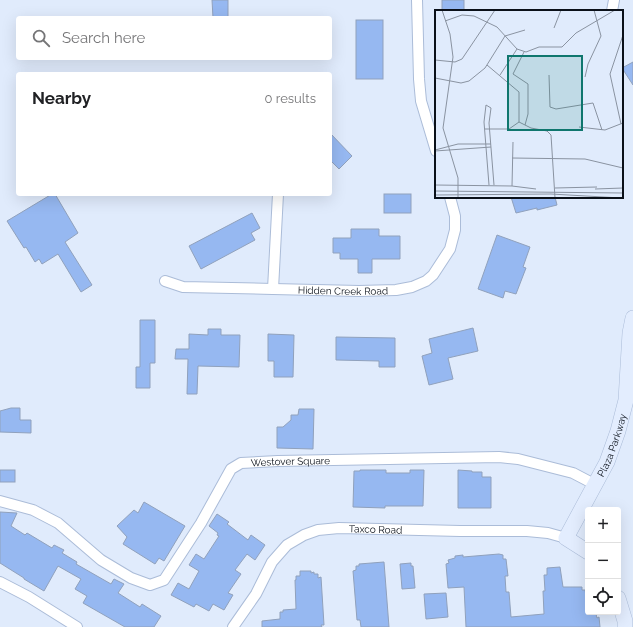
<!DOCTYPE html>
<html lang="en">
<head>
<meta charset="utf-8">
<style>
	:root { --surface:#fff; --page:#f6f6f6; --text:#202124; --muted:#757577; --line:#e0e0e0 }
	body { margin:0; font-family:Raleway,sans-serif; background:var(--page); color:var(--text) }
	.controls { position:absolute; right:12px; bottom:12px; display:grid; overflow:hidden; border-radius:4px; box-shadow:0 4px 16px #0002 }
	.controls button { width:36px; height:36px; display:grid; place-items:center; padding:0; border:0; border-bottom:1px solid var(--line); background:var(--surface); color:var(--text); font:20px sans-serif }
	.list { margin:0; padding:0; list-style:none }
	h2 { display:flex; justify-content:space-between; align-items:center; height:52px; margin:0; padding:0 16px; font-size:17px }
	h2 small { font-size:13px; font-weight:400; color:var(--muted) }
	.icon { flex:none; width:22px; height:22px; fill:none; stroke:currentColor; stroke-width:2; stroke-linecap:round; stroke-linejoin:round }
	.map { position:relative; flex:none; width:633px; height:627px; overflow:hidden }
	.search { position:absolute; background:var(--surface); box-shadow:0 4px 16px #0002; left:16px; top:16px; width:316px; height:44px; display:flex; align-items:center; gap:10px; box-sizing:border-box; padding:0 14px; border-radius:4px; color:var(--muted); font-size:15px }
	.panel { position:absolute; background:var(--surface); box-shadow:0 4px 16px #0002; left:16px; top:72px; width:316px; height:124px; border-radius:4px }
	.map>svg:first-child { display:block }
</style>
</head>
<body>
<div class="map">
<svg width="633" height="627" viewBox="0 0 633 627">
	<rect width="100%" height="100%" fill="#e0ebfc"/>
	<g fill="#96b8f1" stroke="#90a1bc">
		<polygon points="212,0 228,0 228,18 213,18"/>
		<rect x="442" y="0" width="22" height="11"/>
		<rect x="356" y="20" width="27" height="59"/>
		<polygon points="633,62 633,85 622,68"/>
		<polygon points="330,133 352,156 339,169 330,160"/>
		<polygon points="52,194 55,194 78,233 65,242 92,285 81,292 58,254 42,264 39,259 35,262 26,247 24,248 7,221"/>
		<rect x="384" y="194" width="27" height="19"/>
		<polygon points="511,197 555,197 557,205 537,210 537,208 516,213"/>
		<polygon points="252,213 260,228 251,233 255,240 201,269 189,246"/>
		<polygon points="351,229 379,229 379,236 400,236 400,259 372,259 372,273 358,273 358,259 340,259 340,253 333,253 333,238 351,238"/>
		<polygon points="497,235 530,247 523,267 526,268 516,294 505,291 503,298 478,289"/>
		<polygon points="140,320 155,320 155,363 150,363 150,388 136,388 136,367 140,367"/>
		<polygon points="473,328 478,351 448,358 453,379 429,385 422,356 432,353 429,339"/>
		<polygon points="208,329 221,329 221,335 240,335 239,367 198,366 197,394 187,394 188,359 175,359 176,349 189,349 189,334 208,335"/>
		<polygon points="268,334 294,335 293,377 274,377 274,361 268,361"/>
		<polygon points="336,337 395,338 395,367 379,367 379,361 336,360"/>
		<polygon points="11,408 20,408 20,420 31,420 31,433 0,432 0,411"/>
		<polygon points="299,409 314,409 313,449 277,448 277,427 283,427 291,420 291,415 298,415"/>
		<rect x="0" y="470" width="15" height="12"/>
		<polygon points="360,470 386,470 386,473 410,473 410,470 424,470 423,506 385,506 385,508 353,507 354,471 360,471"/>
		<polygon points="458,470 472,471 472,472 482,472 482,477 491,477 491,508 458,508"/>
		<polygon points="144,502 185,526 164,561 159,558 155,564 123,544 127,537 117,526 134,510 138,513"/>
		<polygon points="0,512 17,513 11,526 25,535 27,533 52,548 54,545 64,550 62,553 77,562 76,564 111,584 114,579 124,584 118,593 140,607 142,604 161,616 154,627 125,627 83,603 87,596 75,589 81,579 58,566 44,591 24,579 24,578 0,563"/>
		<polygon points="217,514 229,522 227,524 248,540 251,535 265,545 255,560 247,554 235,570 241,574 228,593 233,595 224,610 213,604 209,611 196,604 194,607 171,595 178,583 189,589 199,571 189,565 196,554 204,559 219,536 217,535 218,533 209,526"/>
		<polygon points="499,554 503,555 503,559 506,559 508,576 505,576 506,592 509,592 511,617 544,614 543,591 545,591 544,575 547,575 547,568 560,567 563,587 582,587 582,590 585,590 586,596 588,596 588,612 593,612 593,614 596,614 597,618 599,617 600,627 466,627 464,587 448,588 446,564 449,563 448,560 455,558 455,556 463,555 463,557"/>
		<polygon points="384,562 389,627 361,627 360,620 357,620 353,571 356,570 356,566 359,566 359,564"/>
		<polygon points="411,563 411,566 413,566 415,588 402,589 400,564"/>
		<polygon points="300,571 311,571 311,573 314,572 314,574 318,574 318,578 321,577 324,625 321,625 322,627 262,627 262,621 280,619 280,612 283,612 283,610 296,609 295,580 296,580 296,576 300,576"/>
		<polygon points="446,593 448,617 426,619 424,594"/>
	</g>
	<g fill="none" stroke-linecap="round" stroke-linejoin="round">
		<g stroke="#abbcd8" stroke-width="12">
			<g id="street">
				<polyline points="417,0 419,79 421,101 436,151"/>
				<polyline points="612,11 614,0"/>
				<path id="s1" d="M165,281L183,287L273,289L359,291L396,290L412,287L426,281L433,275L450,249L455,230V216L450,197"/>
				<polyline points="273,289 278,194"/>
				<path id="s2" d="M0,501L33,510L58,523L101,560L131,578L150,585L164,580L201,523L231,469L241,463L278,461L499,457L518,459L573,473L594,484"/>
				<polyline points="0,582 29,597 77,627"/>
				<path id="s3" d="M233,627L256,594L272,562L287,545L304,535L318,530L339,528L460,531H527L548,533L566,538"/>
			</g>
		</g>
		<g stroke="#abbcd8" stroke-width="16">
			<g id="secondary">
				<path id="s4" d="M588,552L566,538L607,462L618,431L626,400L630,333L633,318"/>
				<polyline points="618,598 625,621 625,627"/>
			</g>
		</g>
		<use href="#street" stroke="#fff" stroke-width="10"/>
		<use href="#secondary" stroke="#e3edfe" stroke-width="15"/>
	</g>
	<g text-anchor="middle" stroke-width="3" stroke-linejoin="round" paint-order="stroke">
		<g font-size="10" fill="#0a1019" stroke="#f4f7fd">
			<text dy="4" stroke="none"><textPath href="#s1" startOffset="179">Hidden Creek Road</textPath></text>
			<text dy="4" stroke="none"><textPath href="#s4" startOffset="130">Plaza Parkway</textPath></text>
			<text dy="4" stroke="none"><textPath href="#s2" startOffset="380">Westover Square</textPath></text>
			<text dy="4" stroke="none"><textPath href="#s3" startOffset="191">Taxco Road</textPath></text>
		</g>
	</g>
	<g transform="translate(435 10)">
		<rect width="188" height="188" fill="#e0ebfc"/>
		<path fill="none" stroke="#8a93a1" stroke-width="1" d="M7,0L15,24L18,47L8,118L23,168V188M10,11L27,5L39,6L62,17L82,39L91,42L104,37H127L141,23L180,0M119,18L126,0M89,42L78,64L93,74V104L90,115M0,50L20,52L27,49L60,0M52,55L84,82V112M65,65L82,39M114,65L115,97L121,99L158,93L167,120M150,67L153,54L166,26L159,0M0,68L26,73L34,71L50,58L70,26L90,20M84,112L96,118L112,121L116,125L120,188M186,114L175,64L188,25M144,117L170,120L188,113M50,119H74L84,112M0,140L23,134H56M0,141L56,137M77,148L150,149L188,158M0,175L77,176M54,175L49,112L51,95L56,98L54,113L59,175M77,176L78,132M77,176L101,179M120,178L162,177M160,179L188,178M0,181L188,183M0,185L116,184L186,188"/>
		<path fill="#0f766e" fill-opacity="0.15" stroke="#0f766e" stroke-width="2" d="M73,46H147V120H73Z"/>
		<rect width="188" height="188" fill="none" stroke="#0a1019" stroke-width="2"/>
	</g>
</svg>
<div class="controls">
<button>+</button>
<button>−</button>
<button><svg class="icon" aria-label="locate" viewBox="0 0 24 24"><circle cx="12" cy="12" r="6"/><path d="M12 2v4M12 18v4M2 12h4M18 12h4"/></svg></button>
</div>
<div class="search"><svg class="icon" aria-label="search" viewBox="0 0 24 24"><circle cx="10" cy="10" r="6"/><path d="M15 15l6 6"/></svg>Search here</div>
<section class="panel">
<h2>Nearby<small>0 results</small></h2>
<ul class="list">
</ul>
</section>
</div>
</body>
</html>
